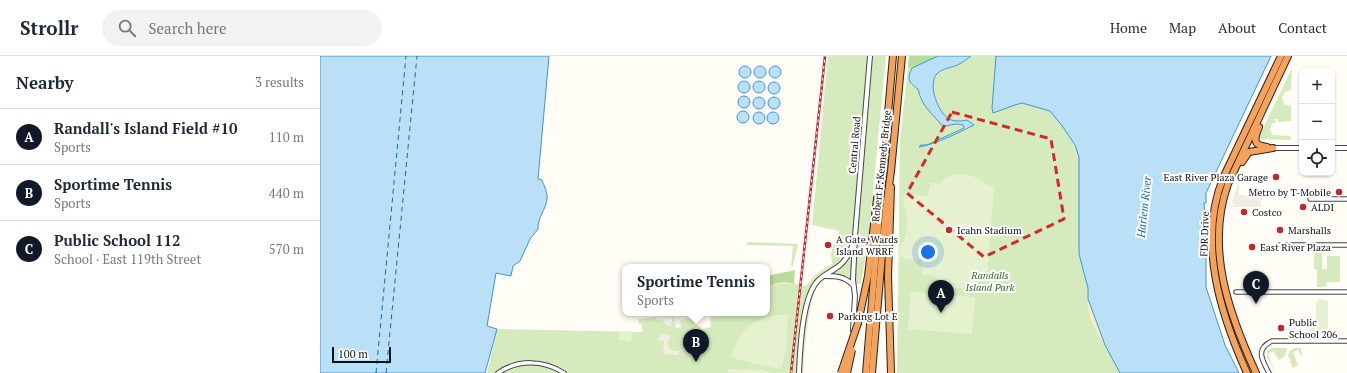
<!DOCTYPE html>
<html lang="en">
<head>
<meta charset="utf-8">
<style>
	:root { --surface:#fff; --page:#f2f2f3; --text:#1f2937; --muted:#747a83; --line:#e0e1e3; --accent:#111827 }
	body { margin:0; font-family:"PT Serif",serif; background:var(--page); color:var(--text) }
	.controls { position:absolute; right:12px; top:12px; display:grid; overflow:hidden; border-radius:8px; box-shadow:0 1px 3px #0004 }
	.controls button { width:36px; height:36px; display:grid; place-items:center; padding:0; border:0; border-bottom:1px solid var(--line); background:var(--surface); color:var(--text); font:20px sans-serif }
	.scale { position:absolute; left:12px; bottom:10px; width:59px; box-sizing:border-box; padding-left:4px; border:2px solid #111; border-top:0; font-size:11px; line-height:14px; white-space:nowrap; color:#111; -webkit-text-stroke:3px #fff; paint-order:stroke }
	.you { position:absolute; left:608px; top:196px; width:14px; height:14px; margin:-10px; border:3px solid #fff; border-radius:50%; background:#1a73e8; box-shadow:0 0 0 6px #1a73e833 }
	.badge { display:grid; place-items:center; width:26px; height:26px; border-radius:50%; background:var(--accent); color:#fff; font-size:13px; font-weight:700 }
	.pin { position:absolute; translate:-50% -33px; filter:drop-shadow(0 1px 2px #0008) }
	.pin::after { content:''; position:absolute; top:21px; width:14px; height:12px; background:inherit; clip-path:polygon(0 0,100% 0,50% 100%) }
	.popup { position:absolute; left:302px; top:208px; width:148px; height:52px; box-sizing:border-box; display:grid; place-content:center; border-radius:8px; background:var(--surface); filter:drop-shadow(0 1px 3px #0005); font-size:13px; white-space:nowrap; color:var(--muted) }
	.popup b { font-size:15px; color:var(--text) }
	.popup::after { content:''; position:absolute; left:50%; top:100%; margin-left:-8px; border:8px solid transparent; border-top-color:var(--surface) }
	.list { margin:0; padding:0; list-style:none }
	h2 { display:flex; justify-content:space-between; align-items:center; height:52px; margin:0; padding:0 16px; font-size:17px }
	h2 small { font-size:13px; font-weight:400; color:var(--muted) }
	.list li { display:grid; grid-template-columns:26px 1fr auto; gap:12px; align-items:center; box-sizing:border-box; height:56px; padding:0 16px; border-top:1px solid var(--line) }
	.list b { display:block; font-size:15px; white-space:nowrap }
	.list p { margin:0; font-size:13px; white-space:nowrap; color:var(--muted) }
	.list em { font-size:13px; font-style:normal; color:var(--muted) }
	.icon { flex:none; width:22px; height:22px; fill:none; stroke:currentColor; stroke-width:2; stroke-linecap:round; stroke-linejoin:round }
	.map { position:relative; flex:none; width:1027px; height:317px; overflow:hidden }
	header { display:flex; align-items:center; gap:24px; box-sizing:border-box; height:56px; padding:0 20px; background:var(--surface); border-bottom:1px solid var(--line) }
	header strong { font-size:19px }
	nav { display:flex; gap:22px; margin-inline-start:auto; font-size:14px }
	.search { width:280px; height:36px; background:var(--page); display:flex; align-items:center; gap:10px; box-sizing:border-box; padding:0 14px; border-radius:22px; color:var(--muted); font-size:15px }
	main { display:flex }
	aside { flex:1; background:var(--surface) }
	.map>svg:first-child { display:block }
</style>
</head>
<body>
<header>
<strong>Strollr</strong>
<div class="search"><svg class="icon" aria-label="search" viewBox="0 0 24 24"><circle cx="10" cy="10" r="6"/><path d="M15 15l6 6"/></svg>Search here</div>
<nav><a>Home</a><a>Map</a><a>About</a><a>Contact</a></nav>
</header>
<main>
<aside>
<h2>Nearby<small>3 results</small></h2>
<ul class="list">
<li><span class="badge">A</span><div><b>Randall's Island Field #10</b><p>Sports</p></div><em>110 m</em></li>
<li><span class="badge">B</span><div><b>Sportime Tennis</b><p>Sports</p></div><em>440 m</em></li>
<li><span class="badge">C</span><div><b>Public School 112</b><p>School · East 119th Street</p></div><em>570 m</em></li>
</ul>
</aside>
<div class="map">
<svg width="1027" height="317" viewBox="0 0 1027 317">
	<rect width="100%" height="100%" fill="#fffdf5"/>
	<g fill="#d5ebbd">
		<path d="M508,0H566L549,177L541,228H529C524,223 519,221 512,222C508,222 504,223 501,226C487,239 485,297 483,317H167L177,273L323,276L321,267L319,268L318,263L336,261L337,264L341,263L349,270L351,269L349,266H352L351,262L353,261V259H355L356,262L354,263L356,272L361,271L360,264L372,261V259L388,257L376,261L377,269L383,273L391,271L390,261L412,257H447V231C460,225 472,227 486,230L496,218L512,208L511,197L515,184L519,182V175L492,169Z"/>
		<path d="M589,0H618L609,4L591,28L598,33L600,43L623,71L632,68L644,69V72L627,79V81L644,74L654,68C651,67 648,66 645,65C640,64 635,66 630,63C623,59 618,50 616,43C607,18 619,17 638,9C643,7 646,2 651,0C656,0 670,0 676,0L672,52L673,57C682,54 690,49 699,48C705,47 724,52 729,55C738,59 757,91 759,101V198L768,232V243L785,289L800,317H577L580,86Z"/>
		<polygon points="972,12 971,34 965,36 962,42 964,48 971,50 971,65 958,66 958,63 956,63 955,64 956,67 952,67 950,73 952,79 970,80 971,84 939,83 939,81"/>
		<polygon points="427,186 478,188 473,210 471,210 473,190 427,189"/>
		<polygon points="994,195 1002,195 1002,213 1007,213 1007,200 1020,200 1020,226 1007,226 1006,231 997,231 997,213 994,213"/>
		<polygon points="952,292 966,292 967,294 964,301 959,304 953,295 948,298 955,317 947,301 947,295"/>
		<polygon points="974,292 981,292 982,301 978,294 973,296 978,309 973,312 970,306 971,304 968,300 970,295"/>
	</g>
	<g fill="#b9dc9c">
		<polygon points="589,0 618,0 592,12 588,11"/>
		<path d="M475,214L474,228C464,225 456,227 447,231V220Z"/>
	</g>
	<path fill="#fbeec1" d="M768,243L785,289C776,276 766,259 768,243Z"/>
	<g fill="#e6f2cf">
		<path d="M636,118C644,118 652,119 659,123C666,127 666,129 674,130L667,224C660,224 659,226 652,229C637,236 623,231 612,219H602V204L584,203V201L578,200C580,193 585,184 586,176C589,164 585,151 582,139L607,140L611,126L619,128L624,122Z"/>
		<polygon points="591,236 655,241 652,278 588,273"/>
		<polygon points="999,243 1006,244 1008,246 1008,274 1005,276 998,276 996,275 995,277 990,276 991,271 996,273 996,246"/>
		<path d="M459,259H468L466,294L462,311L459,313L411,302C419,275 430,263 459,259Z"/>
		<polygon points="299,276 312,277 311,285 299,284"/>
		<polygon points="408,313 443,314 454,317 408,317"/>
	</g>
	<g fill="#f1ede2">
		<polygon points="919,124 919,139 941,140 941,151 911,151 911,149 915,149 912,145"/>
		<polygon points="355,257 380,257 372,259 372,261 360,264 360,269 356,268 355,270 355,259 353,259 354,261 349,263 351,269 349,270 341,263 337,264 336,261"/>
		<polygon points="341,278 351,280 347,287 349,292 353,295 360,295 364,292 367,286 368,287 368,289 375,291 370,291 365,293 359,296 359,299 343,298 344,285 338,284"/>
	</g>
	<g fill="#b9e0f7" stroke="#3f96cf">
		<path d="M0,0H229L218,123L222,124C224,130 228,137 227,143C226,153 217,163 218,173L210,183L200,205L193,210L191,220L176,217L167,270L177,273L165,317H0Z"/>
		<path d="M618,0H651C648,2 645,5 641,7C634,12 621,12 616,19C608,30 618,56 629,63C635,66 642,65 647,64L654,69C638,77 616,88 599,91L601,89H607L644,72L643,69C636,67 630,69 623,71C612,56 602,52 598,33C588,26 587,23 592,12Z"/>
		<polygon points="676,0 951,0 886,137 886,147 884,147 885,166 882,166 882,168 886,170 886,231 905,289 919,317 800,317 785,289 768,243 768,232 759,198 759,101 755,89 743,71 730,55 702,47 695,49 673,57 672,52"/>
		<circle cx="425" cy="16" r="6"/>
		<circle cx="440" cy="16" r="6"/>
		<circle cx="455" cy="16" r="6"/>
		<circle cx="424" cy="31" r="6"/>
		<circle cx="439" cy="31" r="6"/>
		<circle cx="454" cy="32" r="6"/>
		<circle cx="424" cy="46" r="6"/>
		<circle cx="439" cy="47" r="6"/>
		<circle cx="454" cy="47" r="6"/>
		<circle cx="423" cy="61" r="6"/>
		<circle cx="453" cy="62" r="6"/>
		<circle cx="439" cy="62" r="6"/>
	</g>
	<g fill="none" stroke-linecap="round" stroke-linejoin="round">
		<g stroke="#1768a6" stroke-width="1" stroke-dasharray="5 4" stroke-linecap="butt">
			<polyline points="56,317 86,0"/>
			<polyline points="66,317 97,0"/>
		</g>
		<g stroke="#444" stroke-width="5.5">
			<g id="minor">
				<polyline points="990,143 1027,143"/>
				<polyline points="960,189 1027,189"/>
				<polyline points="916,236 1027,236"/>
				<path d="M178,317C198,303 224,304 244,317"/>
				<path d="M949,317C942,304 935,293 952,285H1027"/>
			</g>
		</g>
		<g stroke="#444" stroke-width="6">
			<g id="tertiary">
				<polyline points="953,92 982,92"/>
				<polyline points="1012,92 1027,92"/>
				<path d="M504,220C516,220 524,220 533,229"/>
				<polyline points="533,274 535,240 533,224 535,180 550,0"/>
				<path d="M479,317C480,294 482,245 496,227C501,220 509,217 516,212C526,206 531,195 534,184"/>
			</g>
		</g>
		<g stroke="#222" stroke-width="8">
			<g id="motorway">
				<path d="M939,71C934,83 932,89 947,91"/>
				<polyline points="922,106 929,96 953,92"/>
				<polyline points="538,267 548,220 557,142"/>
				<path d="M546,317C555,211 563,106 573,0"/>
				<polyline points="552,317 566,152 571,115 582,0"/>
				<polyline points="571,317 568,221 571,131"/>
				<path d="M927,317C900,257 877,184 904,120L961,0"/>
				<path d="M936,317C909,258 885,192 908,128L968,0"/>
			</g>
		</g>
		<use href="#minor" stroke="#fff" stroke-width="3.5"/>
		<use href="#tertiary" stroke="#fff" stroke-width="4"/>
		<use href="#motorway" stroke="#f5a25d" stroke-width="6"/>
		<g stroke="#c4262e" stroke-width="2.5">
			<polyline id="rail" points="471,317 505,0"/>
		</g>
		<use href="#rail" stroke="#fff" stroke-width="1" stroke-dasharray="3" stroke-linecap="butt"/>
		<g stroke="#222" stroke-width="8" stroke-linecap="butt">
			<g id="motorway-bridge">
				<polyline points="521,317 538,267"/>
				<polyline points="527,317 532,294"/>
			</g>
		</g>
		<use href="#motorway-bridge" stroke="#f5a25d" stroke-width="6"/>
	</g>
	<path fill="none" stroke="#d62828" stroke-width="3" stroke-dasharray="8 5" stroke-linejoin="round" d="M632,56L731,83L744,163L664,201L587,137Z"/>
	<g fill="#c4262e" stroke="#fff" stroke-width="1.5">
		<circle cx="956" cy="121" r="4"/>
		<circle cx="1019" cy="136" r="4"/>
		<circle cx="983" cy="151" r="4"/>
		<circle cx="924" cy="156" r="4"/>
		<circle cx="629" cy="174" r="4"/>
		<circle cx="960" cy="174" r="4"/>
		<circle cx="508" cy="189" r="4"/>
		<circle cx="932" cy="191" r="4"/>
		<circle cx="510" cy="260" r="4"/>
		<circle cx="961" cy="272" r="4"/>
	</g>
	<g text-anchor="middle" stroke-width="4" stroke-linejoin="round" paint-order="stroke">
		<g font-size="10" fill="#111" stroke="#fff">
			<text transform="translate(534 89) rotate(-85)" y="4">Central Road</text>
			<text transform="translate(561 110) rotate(-84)" y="4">Robert F. Kennedy Bridge</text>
			<text transform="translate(884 178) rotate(-88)" y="4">FDR Drive</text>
		</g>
		<g font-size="10" fill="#111" stroke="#fff" text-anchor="start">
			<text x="948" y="125" text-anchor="end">East River Plaza Garage</text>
			<text x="1011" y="140" text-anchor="end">Metro by T-Mobile</text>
			<text x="991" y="155">ALDI</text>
			<text x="932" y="160">Costco</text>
			<text x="637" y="178">Icahn Stadium</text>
			<text x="968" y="178">Marshalls</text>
			<text x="516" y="187">A Gate, Wards<tspan x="516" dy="12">Island WRRF</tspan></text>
			<text x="940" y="195">East River Plaza</text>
			<text x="518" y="264">Parking Lot E</text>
			<text x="969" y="270">Public<tspan x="969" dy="12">School 206</tspan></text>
		</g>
		<g font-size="10" font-style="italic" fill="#2f6b1f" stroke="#fff">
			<text x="670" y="223">Randalls<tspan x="670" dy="12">Island Park</tspan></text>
		</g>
		<g font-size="11" font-style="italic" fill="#1768a6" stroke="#fff">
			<text transform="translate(824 151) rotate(-84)" y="4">Harlem River</text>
		</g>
	</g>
</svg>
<div class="controls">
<button>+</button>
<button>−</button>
<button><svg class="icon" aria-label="locate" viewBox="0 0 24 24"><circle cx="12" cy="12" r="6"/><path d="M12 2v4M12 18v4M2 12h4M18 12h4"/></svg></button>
</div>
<div class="scale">100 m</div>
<div class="you"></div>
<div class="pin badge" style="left:621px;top:257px">A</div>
<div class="pin badge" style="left:376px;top:306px">B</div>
<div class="popup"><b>Sportime Tennis</b>Sports</div>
<div class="pin badge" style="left:936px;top:248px">C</div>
</div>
</main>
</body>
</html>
